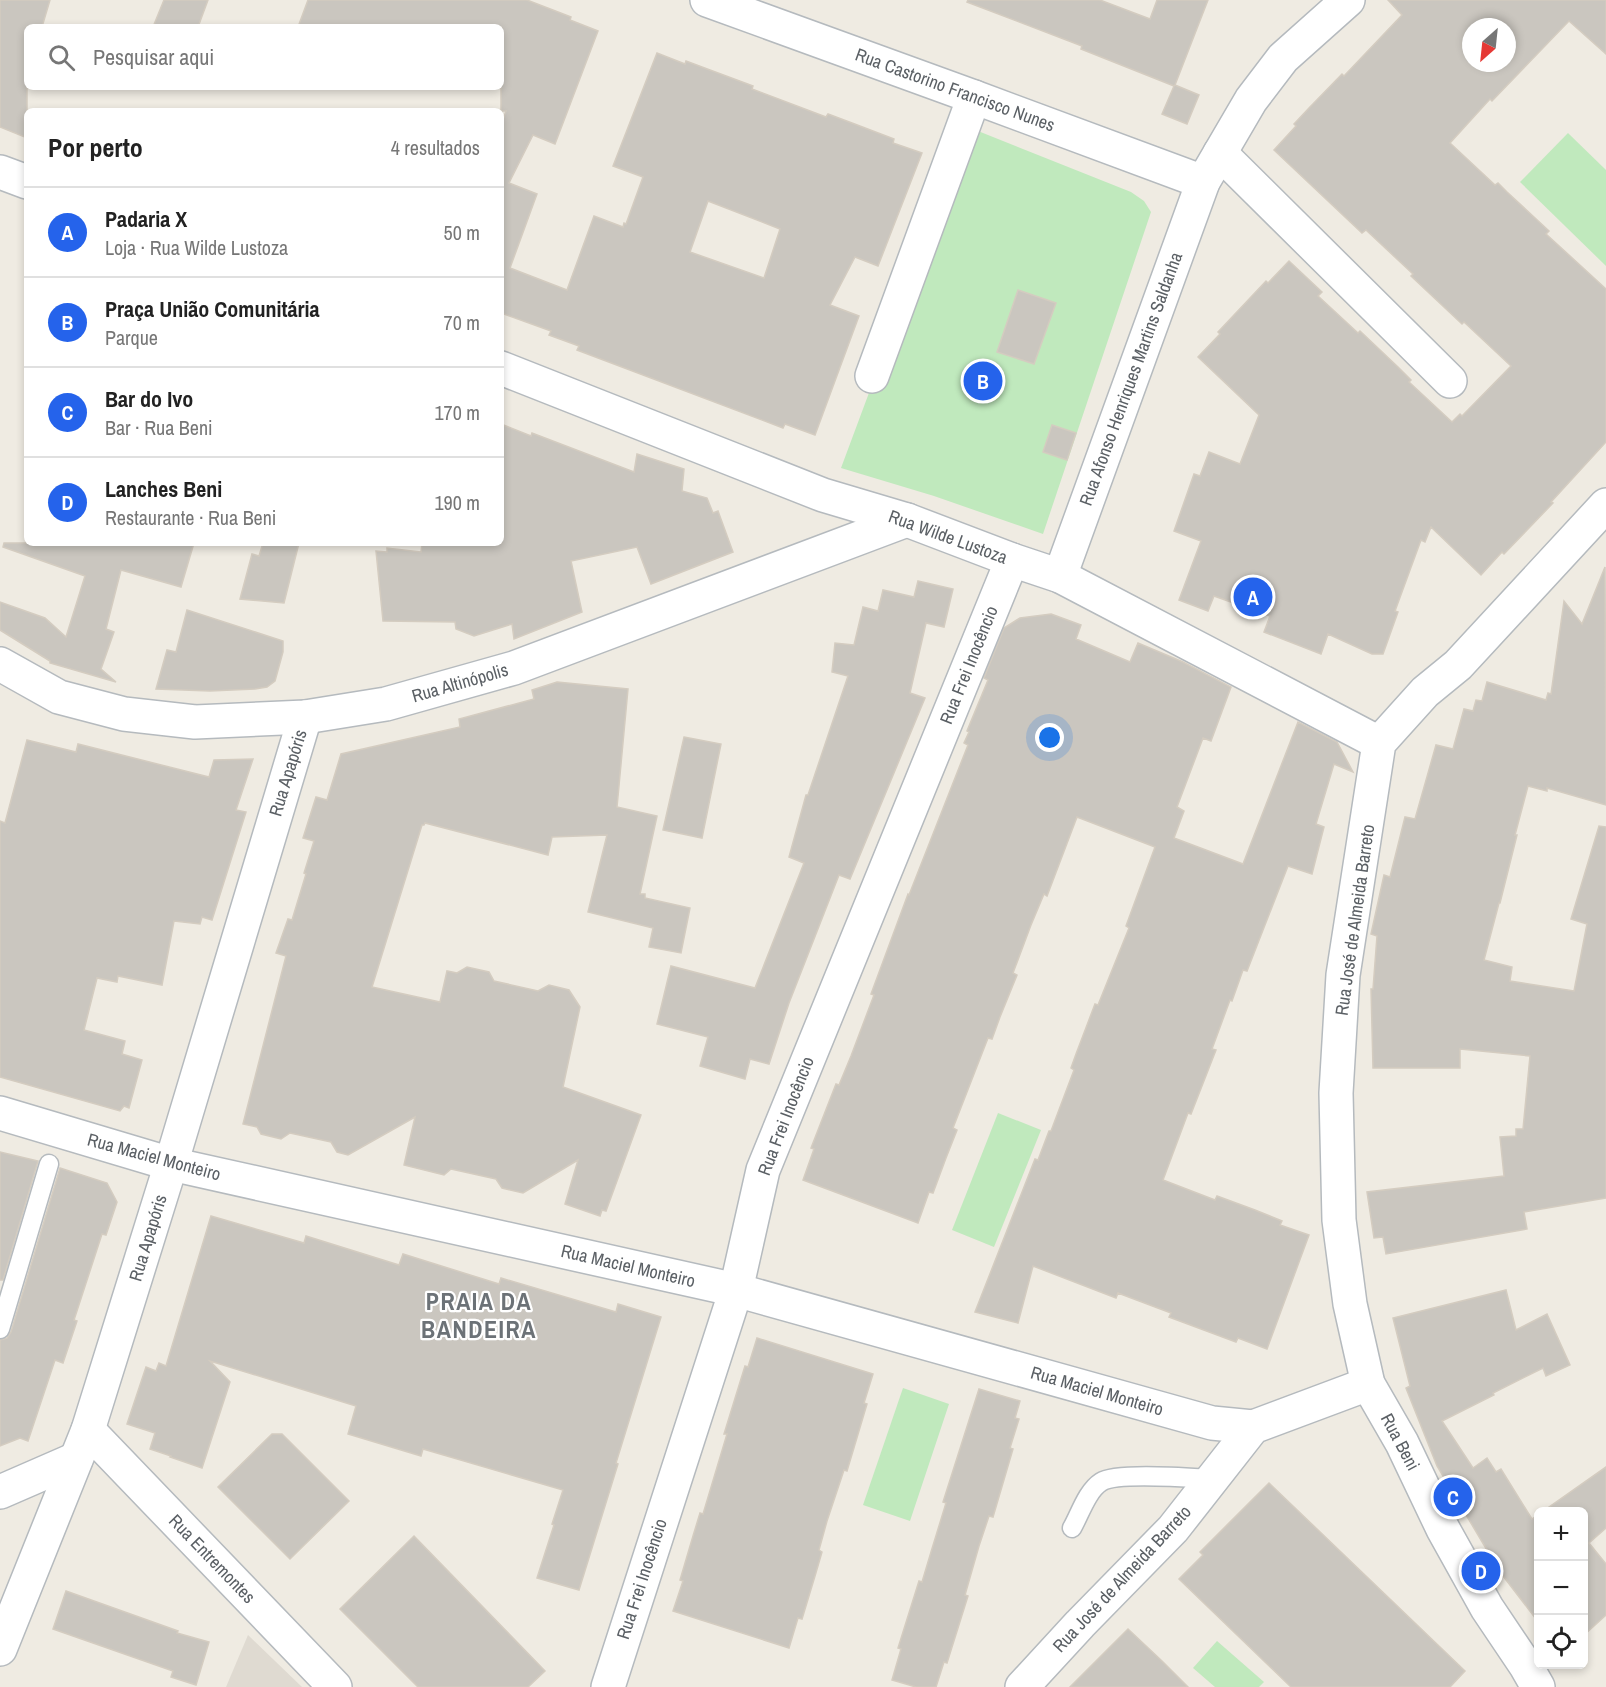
<!DOCTYPE html>
<html lang="pt">
<head>
<meta charset="utf-8">
<style>
	:root { --surface:#fff; --page:#f2f2f2; --text:#222; --muted:#767676; --line:#e0e0e0; --accent:#2563eb }
	body { margin:0; font-family:"Archivo Narrow",sans-serif; background:var(--page); color:var(--text) }
	.controls { position:absolute; right:18px; bottom:18px; display:grid; overflow:hidden; border-radius:9px; box-shadow:0 3px 9px #0003 }
	.controls button { width:54px; height:54px; display:grid; place-items:center; padding:0; border:0; border-bottom:2px solid var(--line); background:var(--surface); color:var(--text); font:30px sans-serif }
	.compass { position:absolute; left:1462px; top:18px; width:54px; height:54px; border-radius:50%; background:var(--surface); box-shadow:0 3px 9px #0003; rotate:207deg }
	.you { position:absolute; left:1050px; top:738px; width:21px; height:21px; margin:-15px; border:4px solid #fff; border-radius:50%; background:#1a73e8; box-shadow:0 0 0 9px #1a73e833 }
	.badge { display:grid; place-items:center; width:39px; height:39px; border-radius:50%; background:var(--accent); color:#fff; font-size:20px; font-weight:700 }
	.pin { position:absolute; translate:-50% -50%; border:3px solid #fff; box-shadow:0 2px 6px #0006 }
	.list { margin:0; padding:0; list-style:none }
	h2 { display:flex; justify-content:space-between; align-items:center; height:78px; margin:0; padding:0 24px; font-size:26px }
	h2 small { font-size:20px; font-weight:400; color:var(--muted) }
	.list li { display:grid; grid-template-columns:39px 1fr auto; gap:18px; align-items:center; box-sizing:border-box; height:90px; padding:0 24px; border-top:2px solid var(--line) }
	.list b { display:block; font-size:22px; white-space:nowrap }
	.list p { margin:0; font-size:20px; white-space:nowrap; color:var(--muted) }
	.list em { font-size:20px; font-style:normal; color:var(--muted) }
	.icon { flex:none; width:33px; height:33px; fill:none; stroke:currentColor; stroke-width:2; stroke-linecap:round; stroke-linejoin:round }
	.map { position:relative; flex:none; width:1606px; height:1687px; overflow:hidden }
	.search { position:absolute; background:var(--surface); box-shadow:0 3px 9px #0003; left:24px; top:24px; width:480px; height:66px; display:flex; align-items:center; gap:15px; box-sizing:border-box; padding:0 21px; border-radius:9px; color:var(--muted); font-size:22px }
	.panel { position:absolute; background:var(--surface); box-shadow:0 3px 9px #0003; left:24px; top:108px; width:480px; height:438px; border-radius:9px }
	.map>svg:first-child { display:block }
</style>
</head>
<body>
<div class="map">
<svg width="1606" height="1687" viewBox="0 0 1606 1687">
	<rect width="100%" height="100%" fill="#efebe2"/>
	<polygon fill="#dfdad1" points="248,1635 302,1687 226,1687"/>
	<g fill="#c0e9bd">
		<polygon points="968,127 1131,192 1144,201 1151,212 1043,534 934,496 841,468"/>
		<polygon points="1568,133 1606,170 1606,266 1520,182"/>
		<polygon points="998,1113 1041,1130 994,1247 952,1230"/>
		<polygon points="903,1388 949,1404 910,1521 863,1505"/>
		<polygon points="1217,1641 1264,1682 1259,1687 1215,1687 1193,1668"/>
	</g>
	<g fill="#cac6bf" stroke="#d4ccc0" stroke-width="1.5" fill-rule="evenodd">
		<polygon points="0,0 50,0 42,27 27,27 27,138 0,127"/>
		<polygon points="164,0 208,0 198,27 153,27"/>
		<path d="M308,0H527L571,17L570,20L598,31L555,144L533,135L509,183L537,194L510,268L567,290L594,216L623,227L624,223L626,224L643,177L613,166L657,53L685,64L686,61L710,70L753,86L752,89L826,117L828,114L852,123L894,139L893,143L922,153L878,266L855,257L830,305L859,316L815,435L785,424L783,428L577,350L579,346L549,335L551,331L501,313V125L506,111H501V27H298ZM708,201L780,229L764,278L690,252Z"/>
		<polygon points="968,0 1100,0 1150,19 1157,0 1208,0 1175,85 1199,95 1187,124 1162,114 1174,86 1081,49 1082,46 967,2"/>
		<path d="M1388,0H1606V54L1569,21L1492,101L1490,99L1450,143L1495,185L1498,183L1507,192L1549,231L1546,234L1606,289V442L1551,502L1553,503L1504,554L1502,552L1481,575L1431,527L1425,542L1421,540L1395,611L1398,612L1383,654H1372L1328,634L1321,654L1264,632L1270,616L1214,596L1208,611L1179,600L1201,541L1174,531L1194,474L1200,476L1209,452L1240,464L1259,415L1198,357L1220,334L1218,332L1266,281L1268,283L1289,261L1322,292L1318,296L1358,333L1360,331L1398,367L1411,380L1409,382L1452,422L1460,414L1462,416L1511,366L1464,322L1462,324L1411,276L1413,274L1366,230L1362,233L1274,150L1296,126L1294,124L1309,108L1342,74L1344,76L1402,15ZM1471,27H1507V63H1471Z"/>
		<polygon points="1018,290 1056,303 1034,364 997,352"/>
		<polygon points="501,424 531,436 532,433 634,472 637,454 684,469 682,491 707,498 713,513 718,511 733,552 651,584 637,547 571,561 582,612 514,639 512,624 474,636 456,629 455,622 383,621 376,551 387,552 387,548 421,552 422,543 501,543"/>
		<polygon points="1052,425 1076,433 1067,460 1043,452"/>
		<polygon points="4,543 194,543 181,587 121,570 106,629 114,632 101,669 116,682 50,663 50,661 0,630 0,602 45,618 66,637 85,576 3,547"/>
		<polygon points="263,543 299,543 284,603 240,599 252,554 259,556"/>
		<polygon points="1605,567 1606,805 1547,788 1547,791 1528,786 1515,835 1517,835 1500,903 1499,903 1484,960 1512,967 1510,981 1574,991 1587,924 1571,919 1599,826 1606,827 1606,1198 1524,1212 1527,1229 1386,1254 1383,1237 1374,1238 1367,1192 1504,1176 1500,1137 1516,1136 1516,1129 1523,1129 1530,1056 1460,1049 1460,1068 1373,1068 1371,989 1373,989 1377,936 1371,934 1384,875 1390,877 1405,817 1415,819 1436,745 1453,749 1464,709 1473,711 1476,700 1482,701 1487,682 1546,700 1548,693 1551,694 1564,601 1582,624"/>
		<polygon points="918,581 953,589 944,627 926,623 910,693 925,698 850,879 839,875 789,1003 769,1064 750,1059 745,1079 700,1066 708,1037 657,1024 671,966 755,988 804,863 789,857 806,795 808,795 848,676 832,672 835,643 854,645 863,607 878,611 883,590 914,597"/>
		<polygon points="187,610 283,641 283,652 275,681 267,687 255,689 210,691 156,689 167,650 176,652"/>
		<polygon points="1051,614 1081,625 1076,639 1130,662 1138,643 1183,662 1231,687 1211,741 1203,738 1177,807 1184,811 1174,838 1243,864 1298,722 1337,742 1353,772 1334,764 1316,824 1324,827 1312,874 1288,866 1247,971 1243,970 1232,1001 1230,1000 1212,1049 1216,1050 1191,1114 1188,1113 1163,1180 1215,1200 1217,1196 1255,1210 1282,1221 1280,1225 1309,1235 1267,1349 1238,1338 1236,1342 1169,1317 1171,1313 1118,1293 1116,1298 1033,1266 1018,1323 975,1312 1035,1159 1038,1160 1049,1131 1051,1131 1074,1070 1071,1068 1076,1054 1095,1004 1098,1005 1129,928 1126,926 1155,847 1077,817 1047,896 1044,894 1031,925 1013,973 1017,975 1000,1017 992,1039 988,1038 953,1128 957,1130 946,1158 933,1193 929,1192 918,1223 803,1180 814,1149 811,1148 836,1084 839,1085 851,1056 874,995 871,994 908,894 909,895 968,745 964,743 969,732 967,731 988,680 984,678 1004,628 1020,618"/>
		<polygon points="557,682 628,689 617,807 657,816 640,894 645,894 645,898 690,908 681,953 649,947 653,928 588,912 607,835 552,837 548,855 425,823 424,825 422,825 372,987 440,1002 447,971 457,973 467,967 489,972 494,981 538,991 549,985 569,990 580,1007 563,1087 641,1115 606,1211 602,1210 600,1216 565,1204 578,1160 523,1193 502,1188 496,1179 451,1169 444,1175 404,1165 415,1117 348,1155 337,1152 331,1142 290,1133 281,1139 261,1134 257,1127 243,1124 286,956 276,953 288,919 292,920 306,874 304,873 314,841 303,838 316,797 327,800 341,754 460,727 459,719 534,699 532,690"/>
		<polygon points="684,737 721,744 702,838 663,830"/>
		<polygon points="27,740 76,752 78,744 209,777 214,760 253,759 236,810 246,812 212,920 202,917 200,924 174,921 162,985 118,976 117,982 97,978 84,1030 125,1041 122,1054 142,1060 129,1108 124,1106 120,1111 0,1077 0,821 5,823"/>
		<polygon points="0,1152 38,1161 3,1280 0,1280"/>
		<polygon points="60,1168 107,1183 117,1202 106,1235 102,1234 74,1320 77,1321 63,1363 55,1360 28,1441 20,1438 0,1446 0,1340 7,1338 11,1332"/>
		<polygon points="211,1216 304,1243 306,1236 399,1265 403,1254 499,1284 501,1278 616,1312 618,1304 661,1317 616,1463 618,1464 579,1590 537,1578 554,1525 552,1524 563,1490 423,1449 421,1456 348,1434 356,1406 210,1361 230,1382 202,1468 170,1457 171,1456 150,1449 155,1433 127,1424 146,1367 156,1371 159,1363 166,1366"/>
		<polygon points="1506,1290 1516,1330 1547,1314 1570,1365 1546,1376 1543,1368 1493,1393 1494,1395 1442,1421 1473,1468 1487,1458 1496,1472 1501,1469 1532,1519 1539,1514 1539,1623 1500,1572 1437,1466 1406,1388 1410,1386 1393,1318"/>
		<polygon points="757,1338 873,1374 864,1403 867,1404 853,1451 847,1471 844,1470 827,1521 819,1550 822,1552 815,1576 802,1619 798,1618 789,1648 673,1611 683,1581 680,1580 693,1536 700,1513 703,1514 727,1434 724,1434 745,1366 748,1367"/>
		<polygon points="979,1389 1020,1401 1015,1418 1019,1419 1010,1448 1013,1449 993,1517 989,1516 979,1546 965,1595 968,1596 947,1663 944,1662 936,1687 916,1687 892,1680 901,1649 898,1648 919,1581 922,1582 931,1552 946,1503 943,1502"/>
		<polygon points="272,1434 282,1434 349,1501 290,1559 218,1487"/>
		<polygon points="1606,1467 1606,1528 1589,1543 1606,1564 1606,1615 1584,1635 1584,1512 1542,1512"/>
		<polygon points="1269,1483 1465,1671 1450,1687 1291,1687 1179,1579 1203,1555 1200,1552"/>
		<polygon points="414,1536 545,1671 528,1687 418,1687 340,1609"/>
		<polygon points="66,1591 178,1631 177,1633 209,1642 196,1685 171,1677 173,1671 53,1629"/>
		<polygon points="1128,1629 1162,1661 1188,1687 1070,1687"/>
	</g>
	<g fill="none" stroke-linecap="round" stroke-linejoin="round">
		<g stroke="#b5babe" stroke-width="21">
			<g id="lane">
				<polyline points="0,1329 49,1164"/>
				<path d="M1072,1528C1080,1514 1087,1491 1101,1482C1116,1472 1192,1478 1212,1479"/>
			</g>
		</g>
		<g stroke="#b5babe" stroke-width="36">
			<g id="street">
				<polyline points="707,0 974,97 1203,182"/>
				<polyline points="1220,153 1450,381"/>
				<polyline points="0,172 27,182"/>
				<polyline points="501,368 823,495 907,520 1012,560 1060,576 1379,743"/>
				<polyline points="872,376 974,97"/>
				<polyline points="1060,576 1203,182 1251,100 1283,58 1348,0"/>
				<polyline points="0,664 59,697 124,714 195,722 305,717 386,704 514,668 907,520"/>
				<polyline points="0,1113 171,1164 736,1290 1212,1423 1253,1427"/>
				<polyline points="88,1430 335,1687"/>
				<polyline points="0,1492 76,1459"/>
				<polyline points="0,1649 88,1430 171,1164 305,717"/>
				<polyline points="608,1687 736,1290 763,1170 1012,560"/>
				<polyline points="1022,1687 1080,1624 1173,1529 1253,1427 1368,1384"/>
				<polyline points="1538,1687 1526,1666 1487,1608 1443,1529 1402,1443 1368,1384 1350,1304 1339,1220 1336,1093 1343,975 1379,743 1425,692 1458,665 1606,505"/>
			</g>
		</g>
		<use href="#lane" stroke="#fff" stroke-width="18"/>
		<use href="#street" stroke="#fff" stroke-width="33"/>
	</g>
	<g text-anchor="middle" stroke-width="4.5" stroke-linejoin="round" paint-order="stroke">
		<g font-size="18" fill="#5b6065" stroke="#fff">
			<text transform="translate(955 90) rotate(20)" y="6">Rua Castorino Francisco Nunes</text>
			<text transform="translate(1131 379) rotate(-70)" y="6">Rua Afonso Henriques Martins Saldanha</text>
			<text transform="translate(948 537) rotate(20)" y="6">Rua Wilde Lustoza</text>
			<text transform="translate(969 665) rotate(-68)" y="6">Rua Frei Inocêncio</text>
			<text transform="translate(460 683) rotate(-16)" y="6">Rua Altinópolis</text>
			<text transform="translate(288 773) rotate(-73)" y="6">Rua Apapóris</text>
			<text transform="translate(1355 920) rotate(-82)" y="6">Rua José de Almeida Barreto</text>
			<text transform="translate(786 1116) rotate(-69)" y="6">Rua Frei Inocêncio</text>
			<text transform="translate(154 1157) rotate(15)" y="6">Rua Maciel Monteiro</text>
			<text transform="translate(148 1238) rotate(-73)" y="6">Rua Apapóris</text>
			<text transform="translate(628 1266) rotate(13)" y="6">Rua Maciel Monteiro</text>
			<text transform="translate(1097 1391) rotate(16)" y="6">Rua Maciel Monteiro</text>
			<text transform="translate(1400 1442) rotate(62)" y="6">Rua Beni</text>
			<text transform="translate(212 1559) rotate(46)" y="6">Rua Entremontes</text>
			<text transform="translate(642 1579) rotate(-72)" y="6">Rua Frei Inocêncio</text>
			<text transform="translate(1122 1579) rotate(-47)" y="6">Rua José de Almeida Barreto</text>
		</g>
		<g font-size="24" font-weight="bold" letter-spacing="1.5" fill="#6c7277" stroke="#fff">
			<text x="479" y="1310">PRAIA DA<tspan x="479" dy="28">BANDEIRA</tspan></text>
		</g>
	</g>
</svg>
<div class="controls">
<button>+</button>
<button>−</button>
<button><svg class="icon" aria-label="locate" viewBox="0 0 24 24"><circle cx="12" cy="12" r="6"/><path d="M12 2v4M12 18v4M2 12h4M18 12h4"/></svg></button>
</div>
<svg class="compass" viewBox="-18 -18 36 36"><path d="M0-13l5 13h-10z" fill="#e53935"/><path d="M0 13l5-13h-10z" fill="#767676"/></svg>
<div class="you"></div>
<div class="pin badge" style="left:1253px;top:597px">A</div>
<div class="pin badge" style="left:983px;top:381px">B</div>
<div class="pin badge" style="left:1453px;top:1497px">C</div>
<div class="pin badge" style="left:1481px;top:1571px">D</div>
<div class="search"><svg class="icon" aria-label="search" viewBox="0 0 24 24"><circle cx="10" cy="10" r="6"/><path d="M15 15l6 6"/></svg>Pesquisar aqui</div>
<section class="panel">
<h2>Por perto<small>4 resultados</small></h2>
<ul class="list">
<li><span class="badge">A</span><div><b>Padaria X</b><p>Loja · Rua Wilde Lustoza</p></div><em>50 m</em></li>
<li><span class="badge">B</span><div><b>Praça União Comunitária</b><p>Parque</p></div><em>70 m</em></li>
<li><span class="badge">C</span><div><b>Bar do Ivo</b><p>Bar · Rua Beni</p></div><em>170 m</em></li>
<li><span class="badge">D</span><div><b>Lanches Beni</b><p>Restaurante · Rua Beni</p></div><em>190 m</em></li>
</ul>
</section>
</div>
</body>
</html>
